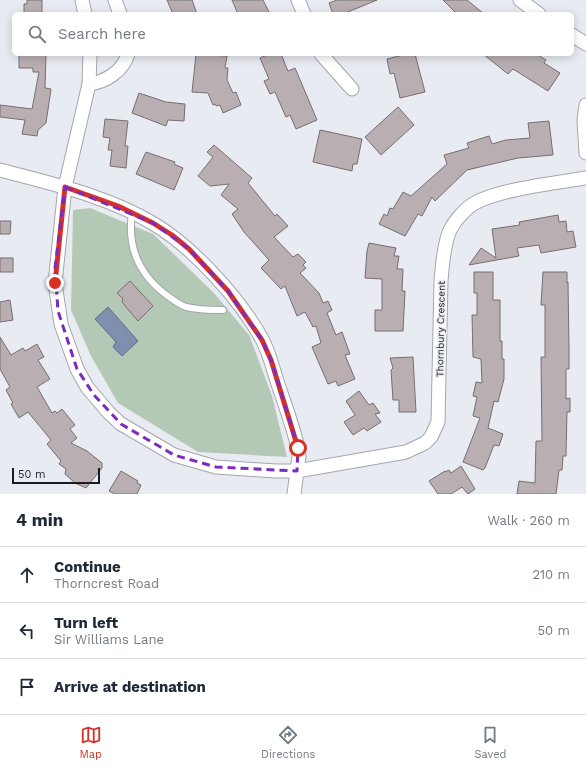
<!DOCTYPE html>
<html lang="en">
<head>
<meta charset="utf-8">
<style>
	:root { --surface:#fff; --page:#f6f6f7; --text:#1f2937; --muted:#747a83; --line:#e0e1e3; --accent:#d93025 }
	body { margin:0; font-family:"Work Sans",sans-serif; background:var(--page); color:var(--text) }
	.scale { position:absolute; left:12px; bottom:10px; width:88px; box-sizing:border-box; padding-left:4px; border:2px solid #1b1c1f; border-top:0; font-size:11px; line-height:14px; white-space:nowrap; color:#1b1c1f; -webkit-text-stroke:3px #e9ebf3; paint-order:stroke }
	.stop { position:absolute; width:12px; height:12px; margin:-9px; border:3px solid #d93025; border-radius:50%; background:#fff }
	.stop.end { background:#d93025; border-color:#fff; box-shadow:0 1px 4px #0008 }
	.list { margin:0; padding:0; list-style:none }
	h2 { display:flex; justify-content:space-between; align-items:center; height:52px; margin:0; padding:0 16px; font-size:17px }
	h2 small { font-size:13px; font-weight:400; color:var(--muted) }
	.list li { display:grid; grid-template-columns:26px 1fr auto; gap:12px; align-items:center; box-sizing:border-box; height:56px; padding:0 16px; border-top:1px solid var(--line) }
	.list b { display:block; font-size:15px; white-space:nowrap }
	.list p { margin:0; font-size:13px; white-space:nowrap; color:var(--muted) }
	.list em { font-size:13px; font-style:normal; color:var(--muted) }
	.icon { flex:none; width:22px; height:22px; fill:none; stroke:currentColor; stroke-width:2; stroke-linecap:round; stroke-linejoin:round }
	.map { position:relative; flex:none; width:586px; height:494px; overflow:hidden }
	.search { position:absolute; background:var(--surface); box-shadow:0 2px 10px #0003; left:12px; right:12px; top:12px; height:44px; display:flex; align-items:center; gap:10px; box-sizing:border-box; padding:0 14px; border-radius:6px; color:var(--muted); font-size:15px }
	.sheet { height:220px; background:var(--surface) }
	nav { display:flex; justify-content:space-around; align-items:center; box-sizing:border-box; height:56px; border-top:1px solid var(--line); background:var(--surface); font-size:11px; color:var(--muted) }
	nav a { display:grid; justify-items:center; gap:2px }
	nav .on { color:var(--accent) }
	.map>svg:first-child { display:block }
</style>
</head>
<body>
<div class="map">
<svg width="586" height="494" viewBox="0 0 586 494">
	<rect width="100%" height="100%" fill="#e9ebf3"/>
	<polygon fill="#b3c9b5" points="90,208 153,234 214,293 249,335 272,396 287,457 198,452 118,403 91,356 71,310 73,210"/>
	<polygon fill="#7e8faf" stroke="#606c84" points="108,307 138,341 122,356 113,347 116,342 95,319"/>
	<g fill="#b9afb2" stroke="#766e70">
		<polygon points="27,0 42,0 42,14 24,14 24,4 27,4"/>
		<polygon points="167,0 192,0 197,14 173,14"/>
		<polygon points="232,0 263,0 270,14 238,14"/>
		<polygon points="337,0 377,0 343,14 333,14 329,3"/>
		<polygon points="443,0 467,0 484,14 457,14"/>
		<polygon points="19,54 46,54 45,88 51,89 46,123 38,130 37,136 22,134 25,120 0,117 0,105 32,109 39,72 33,72 33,68 19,68"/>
		<polygon points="196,54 227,56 225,68 228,68 227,80 233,93 236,92 241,105 223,113 220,105 216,106 215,104 213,105 208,93 192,92"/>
		<polygon points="269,54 281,54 288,71 295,68 317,120 296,129 290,115 286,117 275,92 270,94 264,81 269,79 260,58"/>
		<polygon points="407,54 415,54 425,92 400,98 394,73 390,74 387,59"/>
		<polygon points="483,54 536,54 546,60 544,63 560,73 548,91 513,69 508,74"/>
		<polygon points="139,93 166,102 185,104 184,121 168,120 166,126 132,113"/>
		<polygon points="398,107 414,125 381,155 365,137"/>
		<polygon points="105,119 128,121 125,146 128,146 126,168 110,166 112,150 108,150 110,138 103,137"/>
		<polygon points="549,121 553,155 518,158 467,170 435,201 432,197 422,216 418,214 405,236 379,224 384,214 387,216 390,208 393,209 403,192 411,196 447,164 444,155 469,148 467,143 489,136 492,144 506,140 530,138 528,123"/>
		<polygon points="320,130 362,139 357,164 353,164 352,171 313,162"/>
		<polygon points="214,145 252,178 248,183 275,216 277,214 288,226 274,237 293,257 298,254 306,262 303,265 306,268 300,273 319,293 323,303 328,301 332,310 327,313 336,335 342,332 350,354 345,355 355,379 338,386 336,381 328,384 312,347 321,343 316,326 313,327 305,312 297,316 285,286 281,289 261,268 269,260 244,232 232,214 238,209 221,195 229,184 210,186 198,176 213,157 207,152"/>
		<polygon points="146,152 175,162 174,164 183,168 174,190 136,174"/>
		<polygon points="558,215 559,222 566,221 567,232 573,231 576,247 541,253 539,245 517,248 519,256 469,265 481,248 496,258 492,229 520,225 519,222"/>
		<polygon points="0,221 11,221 10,234 0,234"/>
		<polygon points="369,243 396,248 394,256 399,256 397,269 403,269 402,291 405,291 403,331 375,331 375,310 382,310 382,279 365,278 367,251"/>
		<rect x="0" y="258" width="13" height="14"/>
		<polygon points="474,272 493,272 493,300 500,300 500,341 502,341 502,359 504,359 504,379 498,402 494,401 488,428 503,434 499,446 494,445 485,468 483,470 463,462 480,418 473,416 477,397 473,396 476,382 482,383 481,359 473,357 472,315 477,315 477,293 474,293"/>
		<polygon points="543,272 567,272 567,283 568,282 569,349 569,369 566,369 566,399 570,398 570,412 567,412 566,456 563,456 562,470 559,470 556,494 517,494 519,481 535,483 536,441 542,441 541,357 545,357 545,305 541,305"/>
		<polygon points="130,281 153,306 138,321 126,307 122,302 123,299 117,293"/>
		<polygon points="10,300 13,320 0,322 0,302"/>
		<polygon points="0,337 11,355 23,348 25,351 37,344 44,357 38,360 50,379 37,387 52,413 55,411 57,413 62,409 75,425 70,429 77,438 71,443 87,451 102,463 102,468 86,488 75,483 65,474 66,469 59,464 61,461 47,444 51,440 28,412 19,418 11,404 13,403 6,390 10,387 0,369"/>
		<polygon points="413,357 416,412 399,412 399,400 393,400 391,370 393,368 390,358"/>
		<polygon points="359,391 369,405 373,403 380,413 375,414 381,422 367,431 364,428 353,435 344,422 355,415 346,401"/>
		<polygon points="461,466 475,489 468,494 462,487 451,494 438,494 429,481 445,471 445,472 449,470 451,473"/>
		<polygon points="121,471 138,481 137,483 141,485 137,494 115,494 109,491"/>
	</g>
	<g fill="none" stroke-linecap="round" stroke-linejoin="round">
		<g stroke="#a3a6ad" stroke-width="8">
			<path id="lane" d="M132,213C127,247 138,273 165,294C172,299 178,304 186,307C198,310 211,310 223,310"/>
		</g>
		<g stroke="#a3a6ad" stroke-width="15">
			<g id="street">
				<polyline points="82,0 85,14"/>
				<polyline points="115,0 120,14"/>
				<polyline points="298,0 304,14"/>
				<polyline points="520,0 539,14"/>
				<polyline points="572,35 586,44"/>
				<path d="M90,54L89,84L65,187L55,283L61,324L77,369L87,387L109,413L121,424L174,455L216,467L276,471H297L406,452L425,443L431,437L438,422L441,281C442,268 445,241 450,230C455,220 466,208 475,203C500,189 557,183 586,178"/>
				<polyline points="321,54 352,89"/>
				<path d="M89,84C106,82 123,71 128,54"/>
				<polyline points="586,105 584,120 586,153"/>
				<path d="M0,170C52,184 108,196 154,224C194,248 241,300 263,341C270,355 273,369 278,384C285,405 293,426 298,448L299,456L294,494"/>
			</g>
		</g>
		<use href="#lane" stroke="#fff" stroke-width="6"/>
		<use href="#street" stroke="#fff" stroke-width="13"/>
	</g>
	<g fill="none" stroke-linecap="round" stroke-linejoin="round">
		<polyline stroke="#d93025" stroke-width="5" points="55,283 65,187 118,206 153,223 172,235 189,249 228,291 262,340 271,360 298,448"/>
	</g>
	<path fill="none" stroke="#7b2cbf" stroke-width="3" stroke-dasharray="8 5" stroke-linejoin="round" d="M65,187L153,223L189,249L228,291L262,340L271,360L298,448L297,471L216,467L174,455L121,424L94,395L77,369L58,311L55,268Z"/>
	<g text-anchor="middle" stroke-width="3" stroke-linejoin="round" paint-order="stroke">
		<g font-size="10" fill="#1b1c1f" stroke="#e9ebf3">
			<text transform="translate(440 329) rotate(-89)" y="4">Thornbury Crescent</text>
		</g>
	</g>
</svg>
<div class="scale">50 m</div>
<div class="stop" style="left:298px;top:448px"></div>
<div class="stop end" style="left:55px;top:283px"></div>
<div class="search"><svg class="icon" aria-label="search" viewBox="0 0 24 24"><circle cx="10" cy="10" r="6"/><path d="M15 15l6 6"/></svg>Search here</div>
</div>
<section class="sheet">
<h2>4 min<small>Walk · 260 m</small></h2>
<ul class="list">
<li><svg class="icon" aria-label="ahead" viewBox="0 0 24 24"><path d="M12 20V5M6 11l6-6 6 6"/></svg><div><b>Continue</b><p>Thorncrest Road</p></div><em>210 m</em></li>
<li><svg class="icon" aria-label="left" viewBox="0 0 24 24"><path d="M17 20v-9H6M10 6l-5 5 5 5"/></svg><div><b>Turn left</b><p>Sir Williams Lane</p></div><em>50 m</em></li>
<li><svg class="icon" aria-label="arrive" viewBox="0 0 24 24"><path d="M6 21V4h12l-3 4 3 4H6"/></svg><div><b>Arrive at destination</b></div></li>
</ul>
</section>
<nav>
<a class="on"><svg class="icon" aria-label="map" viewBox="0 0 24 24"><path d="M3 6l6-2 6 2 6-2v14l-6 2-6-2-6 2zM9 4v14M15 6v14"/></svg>Map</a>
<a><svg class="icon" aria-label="directions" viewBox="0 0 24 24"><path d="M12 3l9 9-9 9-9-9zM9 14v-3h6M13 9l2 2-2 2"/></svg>Directions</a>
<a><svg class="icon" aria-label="saved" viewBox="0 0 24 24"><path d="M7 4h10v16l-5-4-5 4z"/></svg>Saved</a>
</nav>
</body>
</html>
